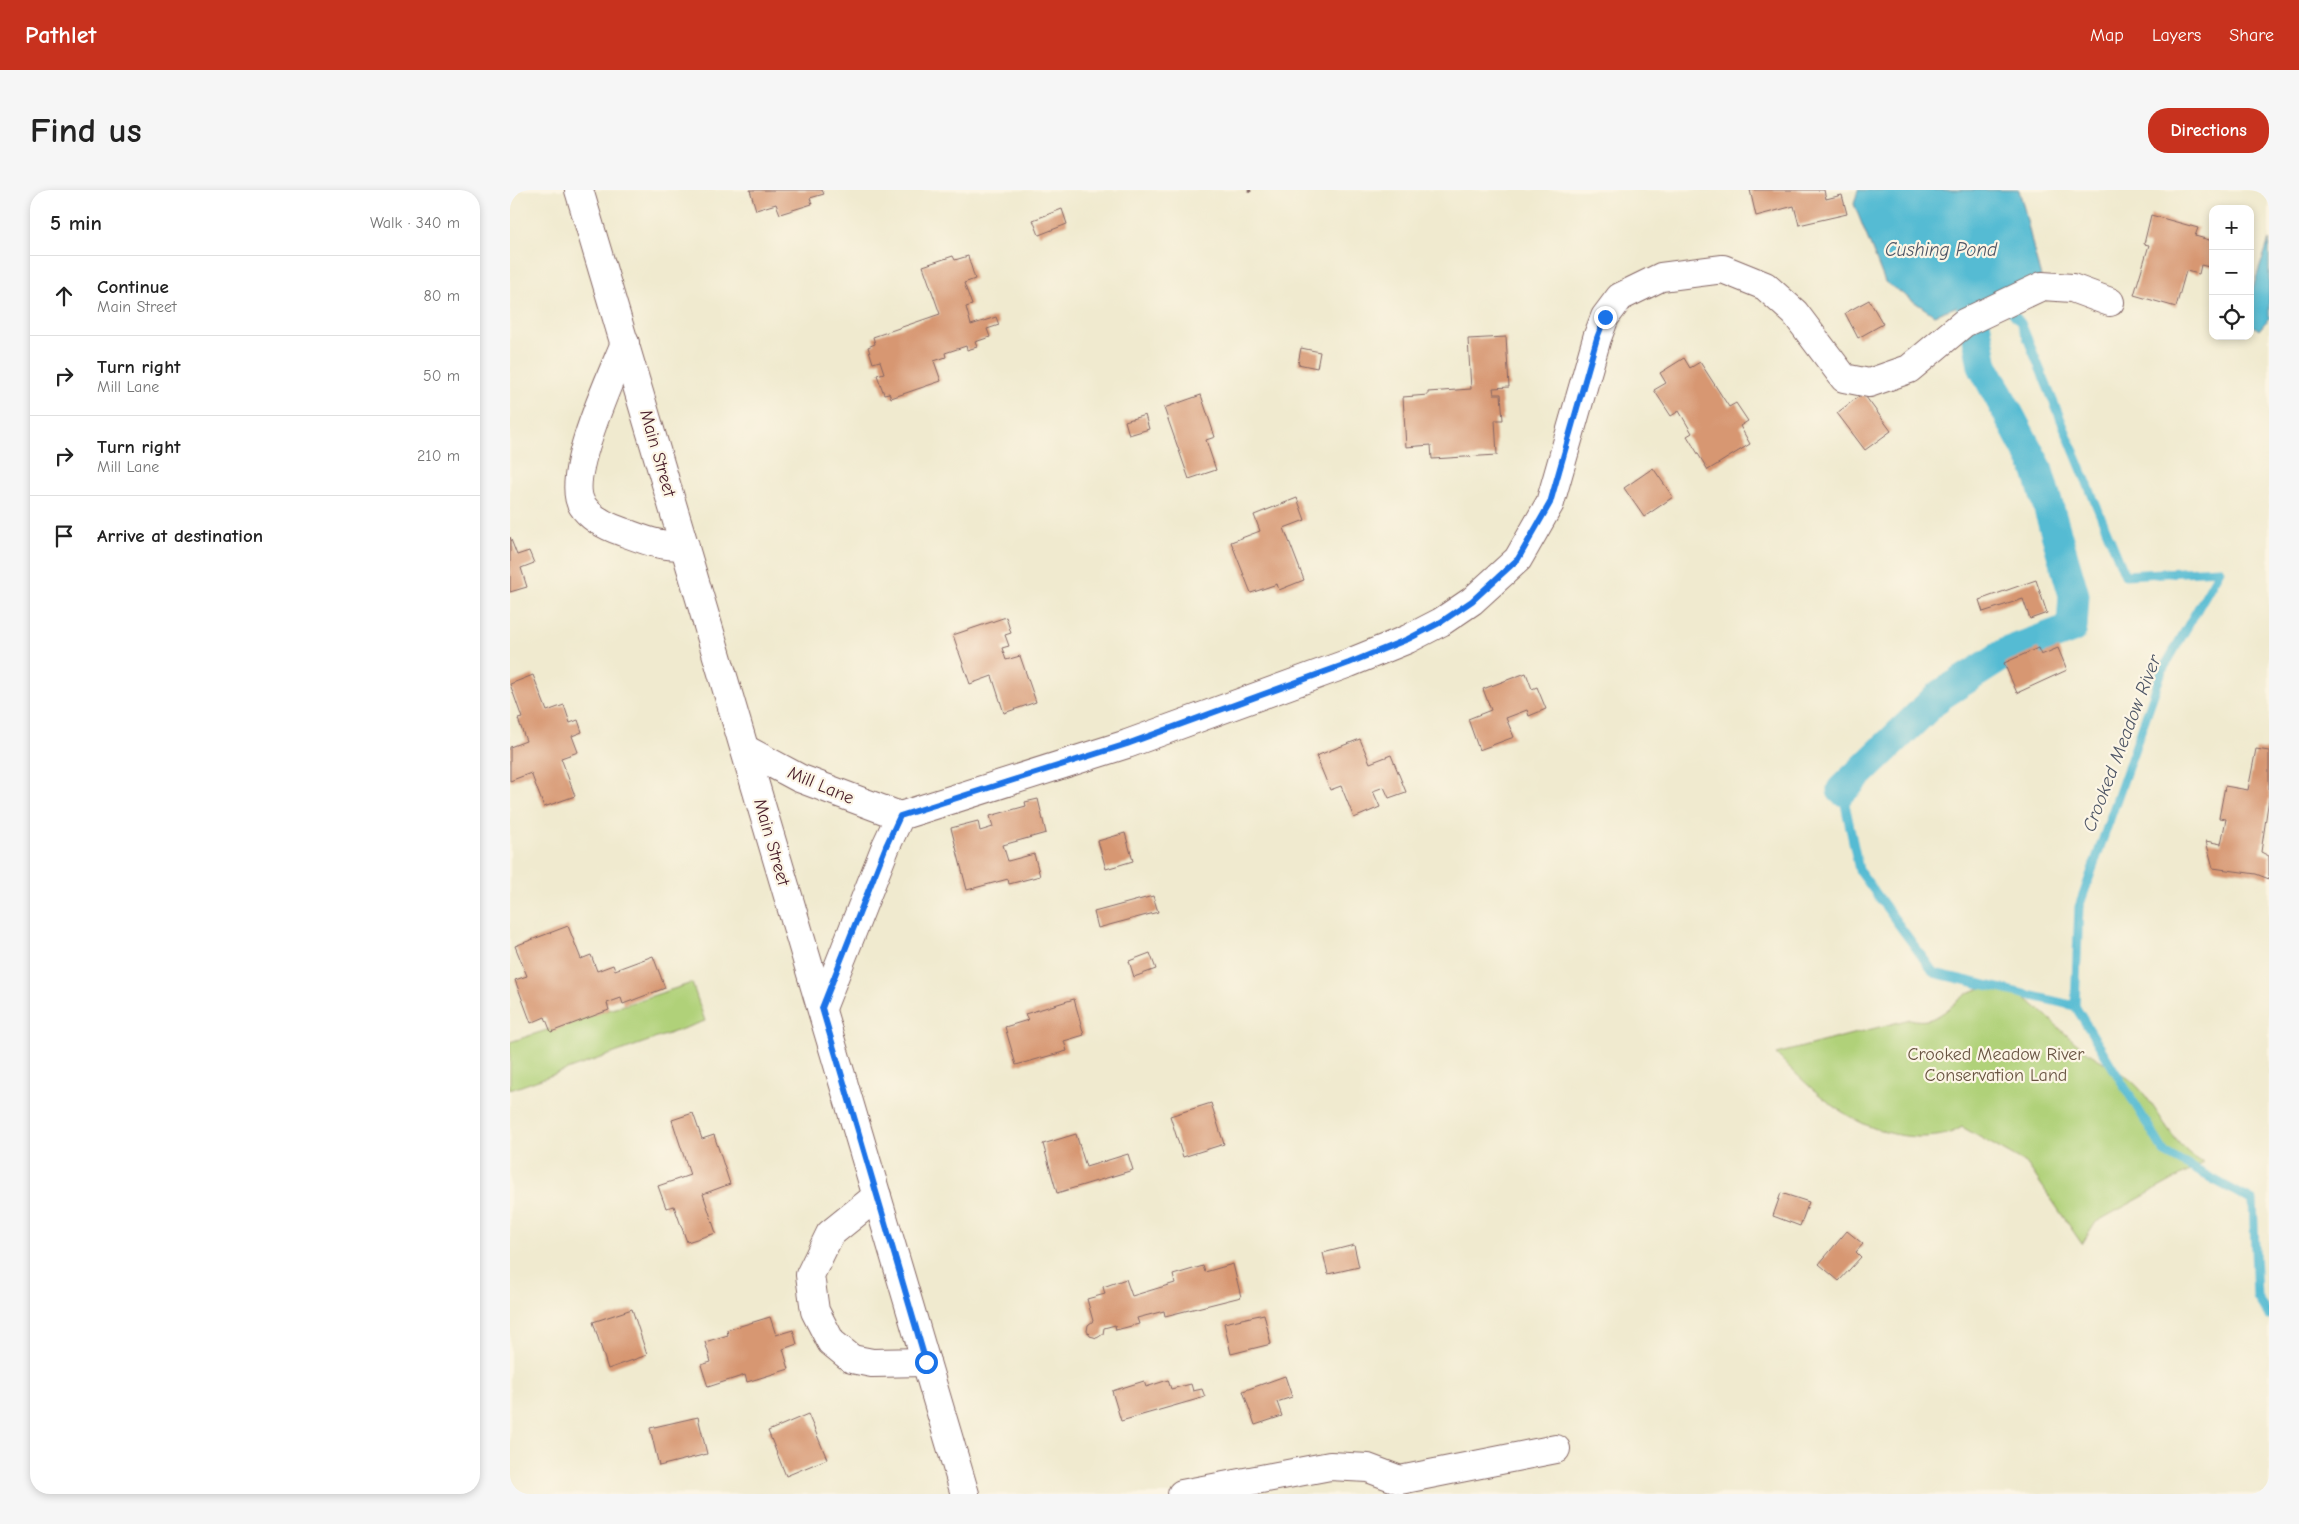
<!DOCTYPE html>
<html lang="en">
<head>
<meta charset="utf-8">
<style>
	:root { --surface:#fff; --page:#f6f6f6; --text:#222; --muted:#767676; --line:#e0e0e0; --accent:#c8321e }
	body { margin:0; font-family:"Comic Neue",sans-serif; background:var(--page); color:var(--text) }
	.controls { position:absolute; right:15px; top:15px; display:grid; overflow:hidden; border-radius:10px; box-shadow:0 2px 8px #0003 }
	.controls button { width:45px; height:45px; display:grid; place-items:center; padding:0; border:0; border-bottom:1px solid var(--line); background:var(--surface); color:var(--text); font:25px sans-serif }
	.stop { position:absolute; width:15px; height:15px; margin:-11px; border:4px solid #1a73e8; border-radius:50%; background:#fff }
	.stop.end { background:#1a73e8; border-color:#fff; box-shadow:0 1px 5px #0008 }
	.list { margin:0; padding:0; list-style:none }
	h2 { display:flex; justify-content:space-between; align-items:center; height:65px; margin:0; padding:0 20px; font-size:21px }
	h2 small { font-size:16px; font-weight:400; color:var(--muted) }
	.list li { display:grid; grid-template-columns:32px 1fr auto; gap:15px; align-items:center; box-sizing:border-box; height:80px; padding:0 20px; border-top:1px solid var(--line) }
	.list b { display:block; font-size:19px; white-space:nowrap }
	.list p { margin:0; font-size:16px; white-space:nowrap; color:var(--muted) }
	.list em { font-size:16px; font-style:normal; color:var(--muted) }
	.icon { flex:none; width:28px; height:28px; fill:none; stroke:currentColor; stroke-width:2; stroke-linecap:round; stroke-linejoin:round }
	.map { position:relative; flex:none; width:1759px; height:1304px; overflow:hidden; border-radius:20px }
	header { display:flex; align-items:center; gap:30px; box-sizing:border-box; height:70px; padding:0 25px; background:var(--accent); color:#fff }
	header strong { font-size:24px }
	nav { display:flex; gap:28px; margin-inline-start:auto; font-size:18px }
	.intro { display:flex; align-items:center; justify-content:space-between; box-sizing:border-box; height:120px; padding:0 30px }
	h1 { margin:0; font-size:35px }
	.button { padding:12px 22px; border-radius:20px; background:var(--accent); color:#fff; font-size:18px; font-weight:700 }
	main { display:flex; gap:30px; padding:0 30px }
	aside { flex:1; background:var(--surface); border-radius:20px; box-shadow:0 2px 8px #0003 }
	.map>svg:first-child { display:block }
</style>
</head>
<body>
<header>
<strong>Pathlet</strong>
<nav><a>Map</a><a>Layers</a><a>Share</a></nav>
</header>
<div class="intro"><h1>Find us</h1><a class="button">Directions</a></div>
<main>
<aside>
<h2>5 min<small>Walk · 340 m</small></h2>
<ul class="list">
<li><svg class="icon" aria-label="ahead" viewBox="0 0 24 24"><path d="M12 20V5M6 11l6-6 6 6"/></svg><div><b>Continue</b><p>Main Street</p></div><em>80 m</em></li>
<li><svg class="icon" aria-label="right" viewBox="0 0 24 24"><path d="M7 20v-9h11M14 6l5 5-5 5"/></svg><div><b>Turn right</b><p>Mill Lane</p></div><em>50 m</em></li>
<li><svg class="icon" aria-label="right" viewBox="0 0 24 24"><path d="M7 20v-9h11M14 6l5 5-5 5"/></svg><div><b>Turn right</b><p>Mill Lane</p></div><em>210 m</em></li>
<li><svg class="icon" aria-label="arrive" viewBox="0 0 24 24"><path d="M6 21V4h12l-3 4 3 4H6"/></svg><div><b>Arrive at destination</b></div></li>
</ul>
</aside>
<div class="map">
<svg width="1759" height="1304" viewBox="0 0 1759 1304">
	<rect width="100%" height="100%" fill="#fcf5e5"/>
	<filter id="ink" filterUnits="userSpaceOnUse"><feTurbulence type="fractalNoise" baseFrequency=".02" numOctaves="2"/><feDisplacementMap in="SourceGraphic" scale="10" xChannelSelector="R" yChannelSelector="G"/><feConvolveMatrix kernelMatrix="1 2 1 2 8 2 1 2 1" color-interpolation-filters="sRGB"/></filter>
	<filter id="wash" filterUnits="userSpaceOnUse"><feTurbulence type="fractalNoise" baseFrequency=".0096" numOctaves="4" result="noise"/><feDisplacementMap in="SourceGraphic" scale="20" xChannelSelector="R" yChannelSelector="G"/><feGaussianBlur stdDeviation="1.12" result="paint"/><feColorMatrix in="noise" values="0 0 0 0 0 0 0 0 0 0 0 0 0 0 0 0 0 1.4 0 .05"/><feComposite in="paint" operator="in"/></filter>
	<g filter="url(#wash)">
		<rect width="100%" height="100%" fill="#f0eacf"/>
		<g fill="#b0d179" stroke="#7d7852">
			<polygon points="182,793 195,831 0,900 0,852"/>
			<path d="M1491,795C1525,808 1546,839 1575,860C1592,873 1613,881 1628,897C1651,922 1663,958 1694,973L1586,1032L1572,1054L1517,974L1452,937C1439,946 1422,947 1408,947C1347,945 1306,904 1266,864L1400,829C1426,836 1438,817 1457,804C1467,798 1480,796 1491,795Z"/>
		</g>
		<g fill="#55bbd3" stroke="#506d7f">
			<path d="M1348,0H1509C1518,29 1522,58 1531,87L1459,119L1456,113L1424,125L1375,92L1344,14Z"/>
			<polygon points="1759,50 1759,128 1749,140 1740,133 1740,106"/>
		</g>
		<g fill="none" stroke-linecap="round" stroke-linejoin="round">
			<g stroke="#55bbd3" stroke-width="9">
				<polyline points="1497,116 1511,133 1615,385 1710,380 1652,481 1569,717 1565,816 1655,963 1743,1011 1747,1107 1759,1126"/>
				<polyline points="1332,600 1349,680 1424,783 1565,816"/>
			</g>
			<polyline stroke="#55bbd3" stroke-width="31" points="1332,600 1429,506 1498,462 1562,438 1564,405 1527,278 1473,176 1459,100"/>
		</g>
		<g id="blocks">
			<g fill="#d79772">
				<polygon points="240,0 312,0 314,4 300,8 302,14 270,24 266,14 246,20"/>
				<polygon points="1240,0 1314,0 1316,9 1332,5 1337,24 1289,35 1284,16 1246,26"/>
				<polygon points="552,19 557,34 529,45 523,30"/>
				<polygon points="1641,25 1688,38 1685,46 1703,51 1703,78 1691,75 1689,84 1676,81 1666,117 1624,105 1639,55 1634,54"/>
				<polygon points="443,66 445,70 458,66 465,89 454,93 462,115 456,117 461,135 486,127 489,135 477,139 480,147 465,152 467,157 457,160 456,156 435,163 436,167 424,171 431,191 381,208 379,203 374,204 367,185 374,183 370,171 363,173 358,157 365,154 363,147 430,124 413,76"/>
				<polygon points="1359,110 1373,134 1348,148 1335,123"/>
				<polygon points="996,147 999,197 983,198 984,204 991,204 993,230 985,230 987,265 922,269 921,255 896,257 893,207 918,205 918,202 961,199 958,149"/>
				<polygon points="791,158 810,162 807,178 788,174"/>
				<polygon points="1174,168 1180,178 1190,172 1219,217 1226,213 1238,231 1230,236 1240,254 1198,280 1177,246 1182,243 1169,221 1161,226 1144,200 1156,193 1150,183"/>
				<polygon points="1353,203 1381,241 1355,260 1327,223"/>
				<polygon points="691,205 705,247 696,250 706,280 679,289 654,218"/>
				<polygon points="635,225 639,239 619,245 615,231"/>
				<polygon points="1143,278 1163,307 1134,327 1114,298"/>
				<polygon points="787,308 795,330 774,338 794,390 769,400 767,394 741,403 721,352 750,341 744,325"/>
				<polygon points="0,347 7,365 19,361 24,373 11,378 17,397 0,402"/>
				<polygon points="1526,390 1537,423 1520,429 1513,409 1473,422 1469,410"/>
				<polygon points="496,427 501,443 495,445 499,456 492,458 496,470 510,466 526,512 494,523 482,486 460,494 443,445"/>
				<polygon points="1528,458 1531,465 1548,458 1557,480 1507,503 1494,473"/>
				<polygon points="1016,483 1022,499 1027,497 1036,519 1019,526 1017,520 996,528 1004,547 969,560 958,529 981,520 973,499"/>
				<polygon points="23,485 37,521 54,515 60,533 68,530 72,542 62,546 68,562 51,568 65,606 34,617 21,583 0,591 0,557 16,551 8,529 12,528 0,494"/>
				<polygon points="850,549 860,573 881,565 896,602 879,608 874,597 863,601 870,617 844,628 831,596 820,600 806,566"/>
				<polygon points="1746,559 1759,561 1759,608 1751,662 1759,666 1759,689 1746,684 1703,678 1696,651 1711,654 1716,629 1709,628 1715,596 1738,600"/>
				<polygon points="528,609 536,643 493,655 498,671 524,664 530,686 499,694 498,689 457,700 441,638 468,631 470,641 483,637 480,626 516,616 515,612"/>
				<polygon points="615,643 623,671 596,679 588,651"/>
				<polygon points="643,706 648,722 588,738 584,722"/>
				<polygon points="58,736 71,769 81,765 87,781 103,775 105,780 143,766 155,798 113,814 111,808 97,813 99,820 41,842 35,827 21,833 5,790 17,786 5,756"/>
				<polygon points="640,763 646,779 624,787 619,771"/>
				<polygon points="564,809 574,845 554,851 557,861 506,875 495,837 518,830 515,824"/>
				<polygon points="701,913 714,954 673,967 660,926"/>
				<polygon points="183,923 192,949 204,945 220,994 193,1004 206,1043 177,1052 164,1016 156,1018 148,996 180,985 162,930"/>
				<polygon points="566,944 576,977 618,964 623,980 547,1003 533,954"/>
				<polygon points="1271,1003 1299,1012 1290,1036 1263,1026"/>
				<polygon points="1337,1041 1353,1054 1346,1062 1351,1067 1329,1091 1309,1074"/>
				<polygon points="844,1055 849,1077 818,1084 813,1063"/>
				<polygon points="723,1074 731,1107 655,1126 654,1121 627,1128 629,1134 606,1140 605,1135 594,1138 593,1144 587,1148 580,1146 577,1141 578,1135 583,1131 577,1109 595,1104 593,1097 616,1089 622,1106 665,1093 663,1085 693,1076 695,1082"/>
				<polygon points="122,1119 137,1165 98,1179 83,1132"/>
				<polygon points="754,1124 761,1154 721,1164 714,1133"/>
				<polygon points="260,1127 266,1145 283,1140 287,1154 273,1159 279,1179 237,1192 235,1185 198,1197 191,1175 201,1172 195,1152 218,1145 217,1140"/>
				<polygon points="775,1186 782,1207 767,1212 772,1226 745,1235 733,1201"/>
				<polygon points="658,1190 661,1199 681,1194 683,1201 692,1199 695,1207 611,1231 602,1201 634,1191 636,1197"/>
				<polygon points="298,1224 317,1269 276,1286 258,1241"/>
				<polygon points="188,1227 197,1264 149,1276 140,1238"/>
			</g>
		</g>
	</g>
	<g filter="url(#ink)">
		<use href="#blocks" fill-opacity="0" stroke="#846664" stroke-width="1"/>
		<g fill="none" stroke-linecap="round" stroke-linejoin="round">
			<g stroke="#846664" stroke-width="30">
				<g id="minor">
					<path d="M115,153C103,183 54,287 72,315C81,329 98,337 113,342C138,351 148,356 175,356"/>
					<polyline points="235,559 289,588 390,626"/>
					<polyline points="312,818 376,656 390,626 617,554 839,473 898,449 931,432 962,411 1008,369 1040,313 1087,148 1095,127 1110,107 1151,87 1213,79 1255,96 1285,123 1334,188 1359,193 1399,179 1454,133 1532,96 1562,98 1600,112"/>
					<polyline points="367,1006 320,1044 300,1085 305,1121 321,1152 342,1169 362,1173 416,1172"/>
					<polyline points="672,1304 820,1276 858,1278 890,1290 1046,1259"/>
				</g>
			</g>
			<g stroke="#846664" stroke-width="30">
				<polyline id="major" points="69,0 455,1304"/>
			</g>
			<polyline stroke="#846664" stroke-width="3" stroke-dasharray="4 4" stroke-linecap="butt" points="738,2 741,0"/>
			<use href="#minor" stroke="#fff" stroke-width="28"/>
			<use href="#major" stroke="#fff" stroke-width="28"/>
		</g>
	</g>
	<g fill="none" stroke-linecap="round" stroke-linejoin="round" filter="url(#ink)">
		<polyline stroke="#1a73e8" stroke-width="6" points="416,1172 312,818 376,656 390,626 617,554 839,473 898,449 931,432 962,411 1008,369 1040,313 1087,148 1095,127"/>
	</g>
	<g text-anchor="middle" stroke-width="4.5" stroke-linejoin="round" paint-order="stroke">
		<g font-size="18" fill="#4a1f2b" stroke="#fcf5e5">
			<text transform="translate(148 263) rotate(74)" y="6">Main Street</text>
			<text transform="translate(311 595) rotate(23)" y="6">Mill Lane</text>
			<text transform="translate(262 652) rotate(74)" y="6">Main Street</text>
		</g>
		<g font-size="18" fill="#695442" stroke="#fcf5e5">
			<text x="1486" y="870">Crooked Meadow River<tspan x="1486" dy="21">Conservation Land</tspan></text>
		</g>
		<g font-size="19" font-style="italic" fill="#4e5666" stroke="#fcf5e5">
			<text x="1431" y="66">Cushing Pond</text>
			<text transform="translate(1611 553) rotate(-69)" y="7">Crooked Meadow River</text>
		</g>
	</g>
</svg>
<div class="controls">
<button>+</button>
<button>−</button>
<button><svg class="icon" aria-label="locate" viewBox="0 0 24 24"><circle cx="12" cy="12" r="6"/><path d="M12 2v4M12 18v4M2 12h4M18 12h4"/></svg></button>
</div>
<div class="stop" style="left:416px;top:1172px"></div>
<div class="stop end" style="left:1095px;top:127px"></div>
</div>
</main>
</body>
</html>
